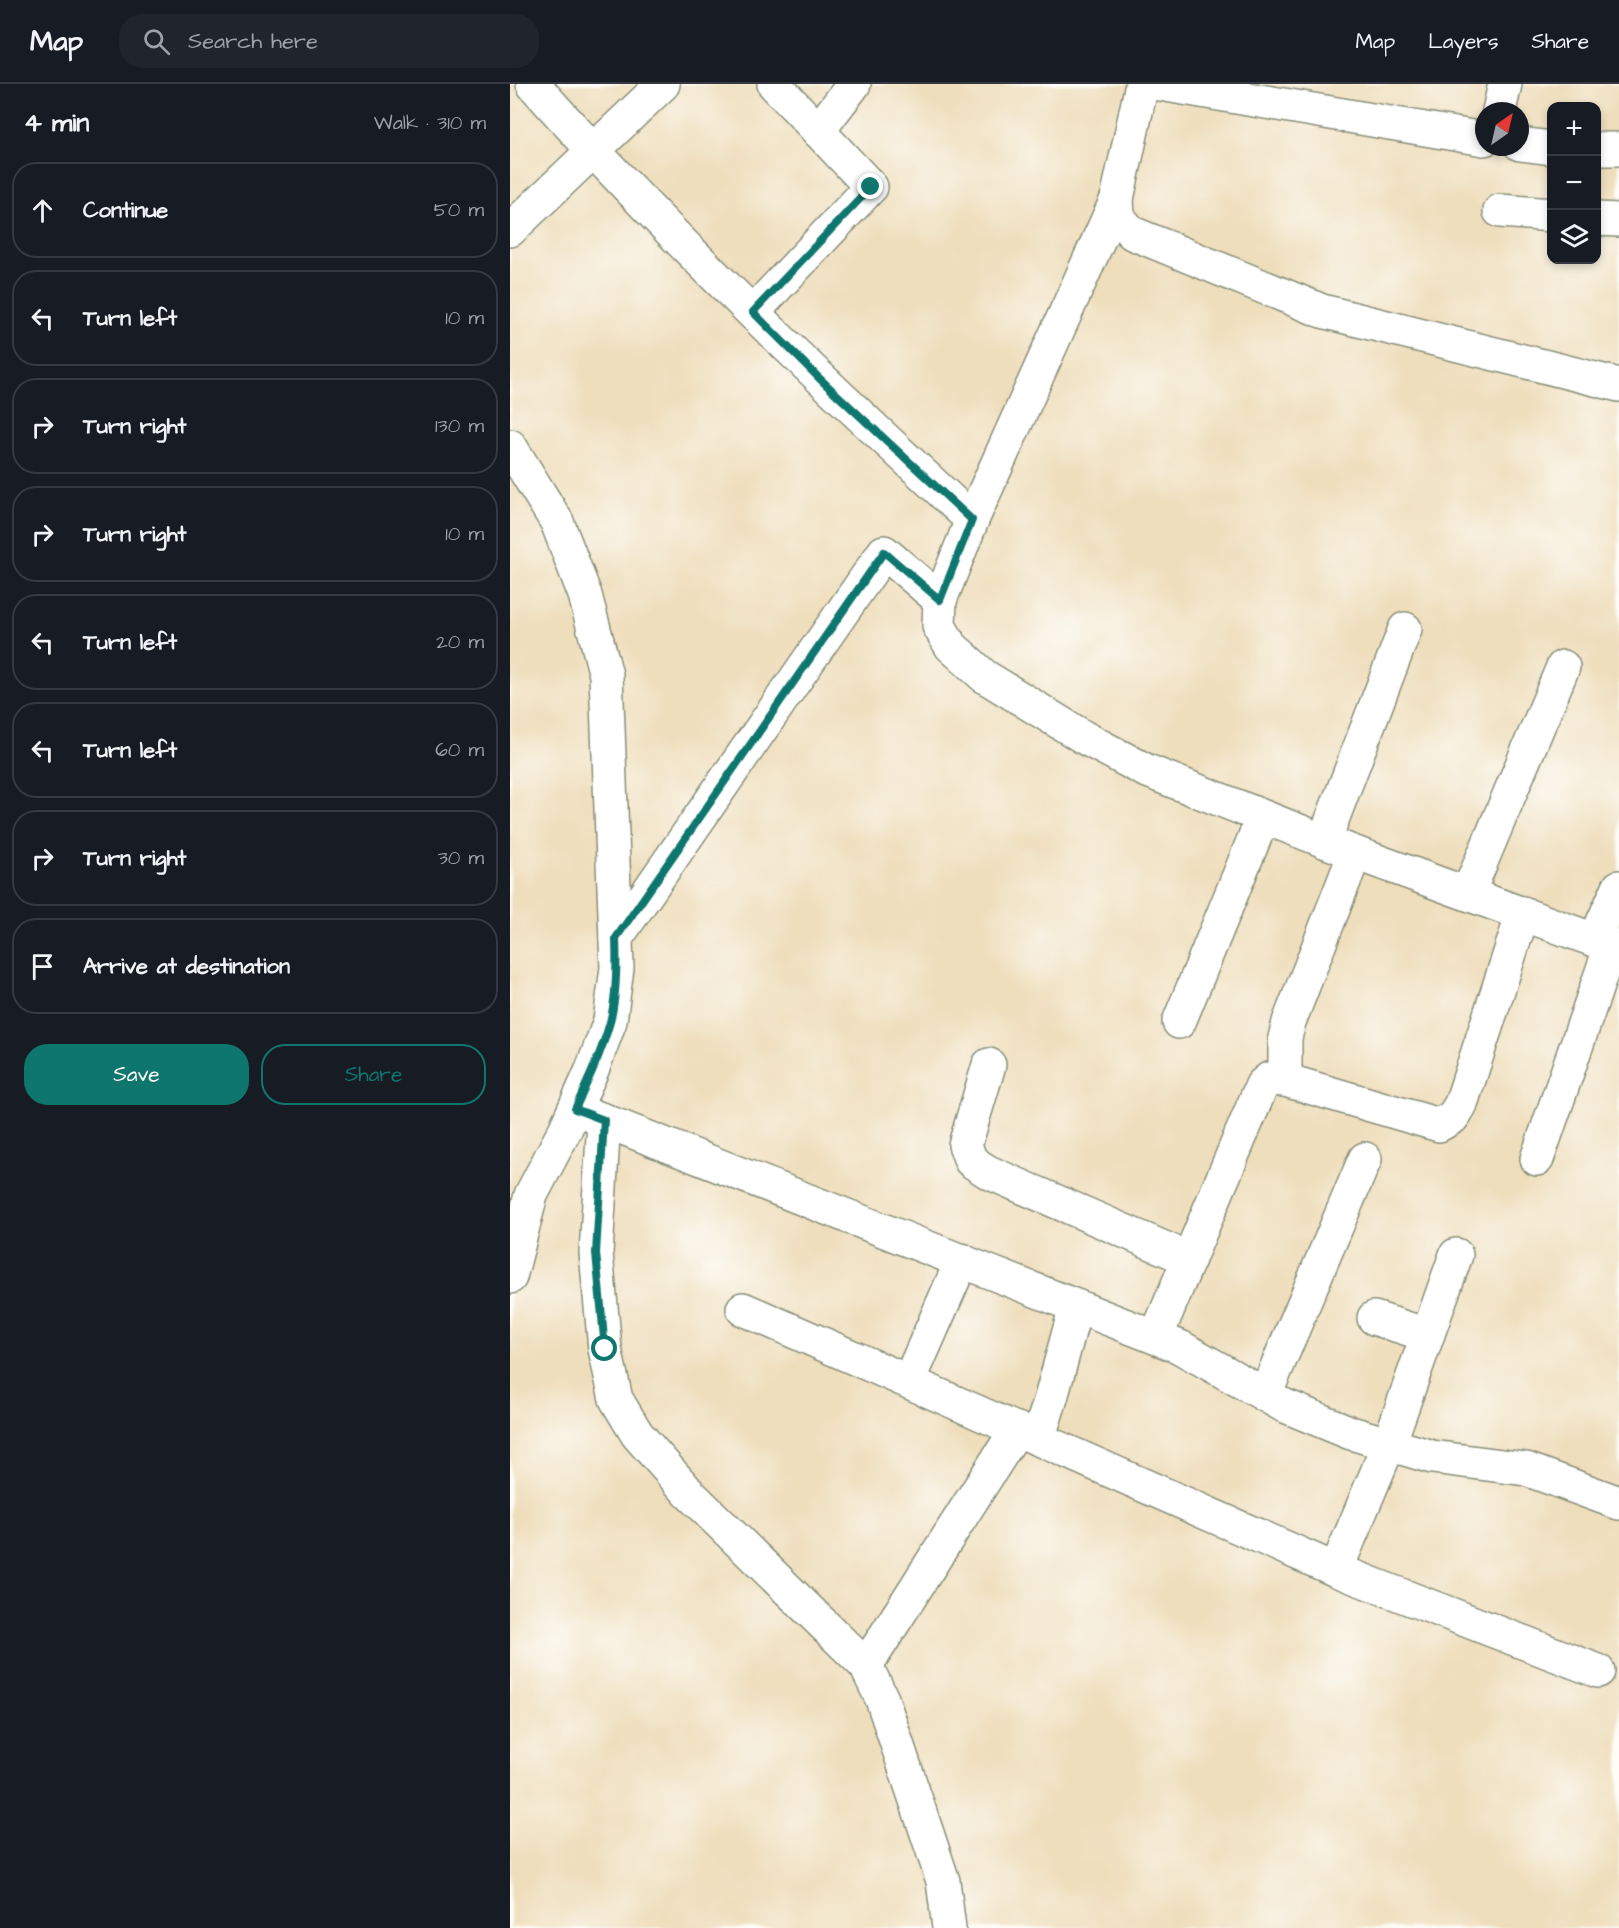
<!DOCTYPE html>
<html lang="en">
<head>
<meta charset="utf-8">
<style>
	:root { --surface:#171b24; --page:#20242c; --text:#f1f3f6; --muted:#9ea1a6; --line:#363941; --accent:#0f766e }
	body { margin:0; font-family:"Architects Daughter",sans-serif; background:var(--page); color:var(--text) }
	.controls { position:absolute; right:18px; top:18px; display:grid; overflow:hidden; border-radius:12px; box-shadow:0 3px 9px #0003 }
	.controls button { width:54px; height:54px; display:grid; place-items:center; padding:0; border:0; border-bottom:2px solid var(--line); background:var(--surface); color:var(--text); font:30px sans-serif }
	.compass { position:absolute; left:965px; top:18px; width:54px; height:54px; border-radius:50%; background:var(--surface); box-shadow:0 3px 9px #0003; rotate:34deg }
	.stop { position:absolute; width:18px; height:18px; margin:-14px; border:4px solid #0f766e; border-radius:50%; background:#fff }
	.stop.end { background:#0f766e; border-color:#fff; box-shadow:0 2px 6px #0008 }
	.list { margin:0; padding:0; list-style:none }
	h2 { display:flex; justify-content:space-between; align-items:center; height:78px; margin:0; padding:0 24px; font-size:26px }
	h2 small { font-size:20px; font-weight:400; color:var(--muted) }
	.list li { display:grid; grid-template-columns:39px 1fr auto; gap:18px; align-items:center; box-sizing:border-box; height:96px; margin:0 12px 12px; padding:0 12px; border:2px solid var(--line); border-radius:24px }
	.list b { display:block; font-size:22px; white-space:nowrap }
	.list em { font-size:20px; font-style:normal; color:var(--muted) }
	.actions { display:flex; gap:12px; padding:18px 24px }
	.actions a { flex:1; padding:14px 0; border:2px solid var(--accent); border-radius:24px; text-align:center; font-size:21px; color:var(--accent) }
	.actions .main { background:var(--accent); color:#fff }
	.icon { flex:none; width:33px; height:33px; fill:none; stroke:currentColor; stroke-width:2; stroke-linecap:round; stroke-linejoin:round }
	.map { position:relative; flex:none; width:1109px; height:1844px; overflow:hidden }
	header { display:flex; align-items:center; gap:36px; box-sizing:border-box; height:84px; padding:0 30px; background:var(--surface); border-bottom:2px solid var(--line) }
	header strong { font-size:28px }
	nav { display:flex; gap:33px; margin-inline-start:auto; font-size:21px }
	.search { width:420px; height:54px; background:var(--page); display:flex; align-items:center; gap:15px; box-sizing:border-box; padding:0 21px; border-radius:24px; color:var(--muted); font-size:22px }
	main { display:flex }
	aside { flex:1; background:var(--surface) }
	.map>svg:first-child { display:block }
</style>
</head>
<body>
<header>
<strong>Map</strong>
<div class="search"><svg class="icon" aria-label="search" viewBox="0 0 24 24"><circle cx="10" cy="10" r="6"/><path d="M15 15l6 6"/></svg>Search here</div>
<nav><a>Map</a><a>Layers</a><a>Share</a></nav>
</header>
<main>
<aside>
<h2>4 min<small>Walk · 310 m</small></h2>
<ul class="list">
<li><svg class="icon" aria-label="ahead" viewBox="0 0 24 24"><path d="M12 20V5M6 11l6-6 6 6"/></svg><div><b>Continue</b></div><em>50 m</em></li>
<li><svg class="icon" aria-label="left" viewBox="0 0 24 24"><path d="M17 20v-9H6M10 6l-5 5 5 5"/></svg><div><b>Turn left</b></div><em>10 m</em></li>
<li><svg class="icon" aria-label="right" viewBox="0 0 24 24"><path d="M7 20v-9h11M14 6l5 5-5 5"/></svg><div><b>Turn right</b></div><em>130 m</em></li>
<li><svg class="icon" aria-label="right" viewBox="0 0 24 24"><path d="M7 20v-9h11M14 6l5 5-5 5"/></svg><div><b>Turn right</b></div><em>10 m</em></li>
<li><svg class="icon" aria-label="left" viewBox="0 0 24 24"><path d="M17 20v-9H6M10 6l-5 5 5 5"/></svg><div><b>Turn left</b></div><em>20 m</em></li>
<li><svg class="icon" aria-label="left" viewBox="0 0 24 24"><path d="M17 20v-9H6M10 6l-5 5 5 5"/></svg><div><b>Turn left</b></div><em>60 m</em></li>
<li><svg class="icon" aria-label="right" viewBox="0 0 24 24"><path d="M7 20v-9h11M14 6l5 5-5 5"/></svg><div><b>Turn right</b></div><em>30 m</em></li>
<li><svg class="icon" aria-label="arrive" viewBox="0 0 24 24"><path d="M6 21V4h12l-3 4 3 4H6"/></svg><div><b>Arrive at destination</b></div></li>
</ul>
<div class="actions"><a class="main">Save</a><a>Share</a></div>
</aside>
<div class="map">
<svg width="1109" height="1844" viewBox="0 0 1109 1844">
	<rect width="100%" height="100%" fill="#fdfcf7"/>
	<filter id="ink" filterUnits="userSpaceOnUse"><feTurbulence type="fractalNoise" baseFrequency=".0167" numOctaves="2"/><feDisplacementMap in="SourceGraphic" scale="12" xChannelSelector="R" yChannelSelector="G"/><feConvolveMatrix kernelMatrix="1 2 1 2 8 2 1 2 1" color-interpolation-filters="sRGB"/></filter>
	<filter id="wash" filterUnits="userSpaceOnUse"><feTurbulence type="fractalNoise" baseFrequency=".008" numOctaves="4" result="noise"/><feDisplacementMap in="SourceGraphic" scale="24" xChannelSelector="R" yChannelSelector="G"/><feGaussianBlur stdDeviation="1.35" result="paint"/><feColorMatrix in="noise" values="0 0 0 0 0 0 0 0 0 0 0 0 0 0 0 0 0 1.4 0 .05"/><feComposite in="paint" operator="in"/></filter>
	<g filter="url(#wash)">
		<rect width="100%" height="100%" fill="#efdebc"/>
	</g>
	<g filter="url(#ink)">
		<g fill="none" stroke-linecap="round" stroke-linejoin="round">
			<g stroke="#878e78" stroke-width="36">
				<g id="street">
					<path d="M23,0C160,155 311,296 462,436"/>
					<polyline points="632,0 607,115 608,133 622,149 812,227 1109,301"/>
					<polyline points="650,0 974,55"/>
					<polyline points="989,27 995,0"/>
					<polyline points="308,47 344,0"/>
					<polyline points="1010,60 1042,64"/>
					<polyline points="1086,65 1109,65"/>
					<polyline points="607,115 462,436 430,516 429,542 441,562 474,592 575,654 635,686 845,769 1109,865"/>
					<polyline points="990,127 1042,131"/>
					<polyline points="1086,135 1109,136"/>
					<polyline points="0,146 153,0"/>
					<polyline points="243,228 361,103 264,0"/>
					<polyline points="0,362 47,438 75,511 96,591 107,884 100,937 82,986 55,1046 21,1111 0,1193"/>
					<polyline points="814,757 895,545"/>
					<polyline points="958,809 1053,583"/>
					<polyline points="106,854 374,468 430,516"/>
					<polyline points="1085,856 1109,803"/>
					<polyline points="669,938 753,733"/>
					<polyline points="479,981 455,1061 461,1077 478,1088 679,1175"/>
					<polyline points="775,996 775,954 779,938 845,769"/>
					<polyline points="65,1025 670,1263 773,1321 841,1349 922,1373 1016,1385 1109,1419"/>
					<polyline points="94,1036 86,1169 95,1265 106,1315 127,1350 179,1409 356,1582 372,1615 433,1797 439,1844"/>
					<polyline points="1027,1075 1101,862"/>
					<polyline points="233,1225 826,1486 1088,1587"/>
					<polyline points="864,1234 917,1251"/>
					<polyline points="646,1253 752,1001 759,995 775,996 929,1041 943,1033 951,1020 1013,829"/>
					<polyline points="399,1297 452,1176"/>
					<polyline points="755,1311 855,1075"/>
					<polyline points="528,1355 541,1314 566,1222"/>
					<polyline points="826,1486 879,1360 946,1171"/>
					<polyline points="356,1582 507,1345"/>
				</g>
			</g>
			<use href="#street" stroke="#fff" stroke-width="33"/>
		</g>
	</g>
	<g fill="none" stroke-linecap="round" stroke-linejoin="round" filter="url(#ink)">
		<path stroke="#0f766e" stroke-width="8" d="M95,1265L86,1169L94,1036L65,1025C78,997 92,967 100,938C107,911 107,881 106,854L374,468L430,516L462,436L309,294L243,228L361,103"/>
	</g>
</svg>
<div class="controls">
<button>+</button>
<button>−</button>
<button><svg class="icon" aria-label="layers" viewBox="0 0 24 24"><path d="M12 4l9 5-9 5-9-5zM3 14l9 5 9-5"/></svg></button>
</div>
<svg class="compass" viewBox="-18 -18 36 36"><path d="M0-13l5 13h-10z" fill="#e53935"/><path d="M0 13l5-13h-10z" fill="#9ea1a6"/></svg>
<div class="stop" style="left:95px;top:1265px"></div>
<div class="stop end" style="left:361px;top:103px"></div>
</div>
</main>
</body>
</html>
